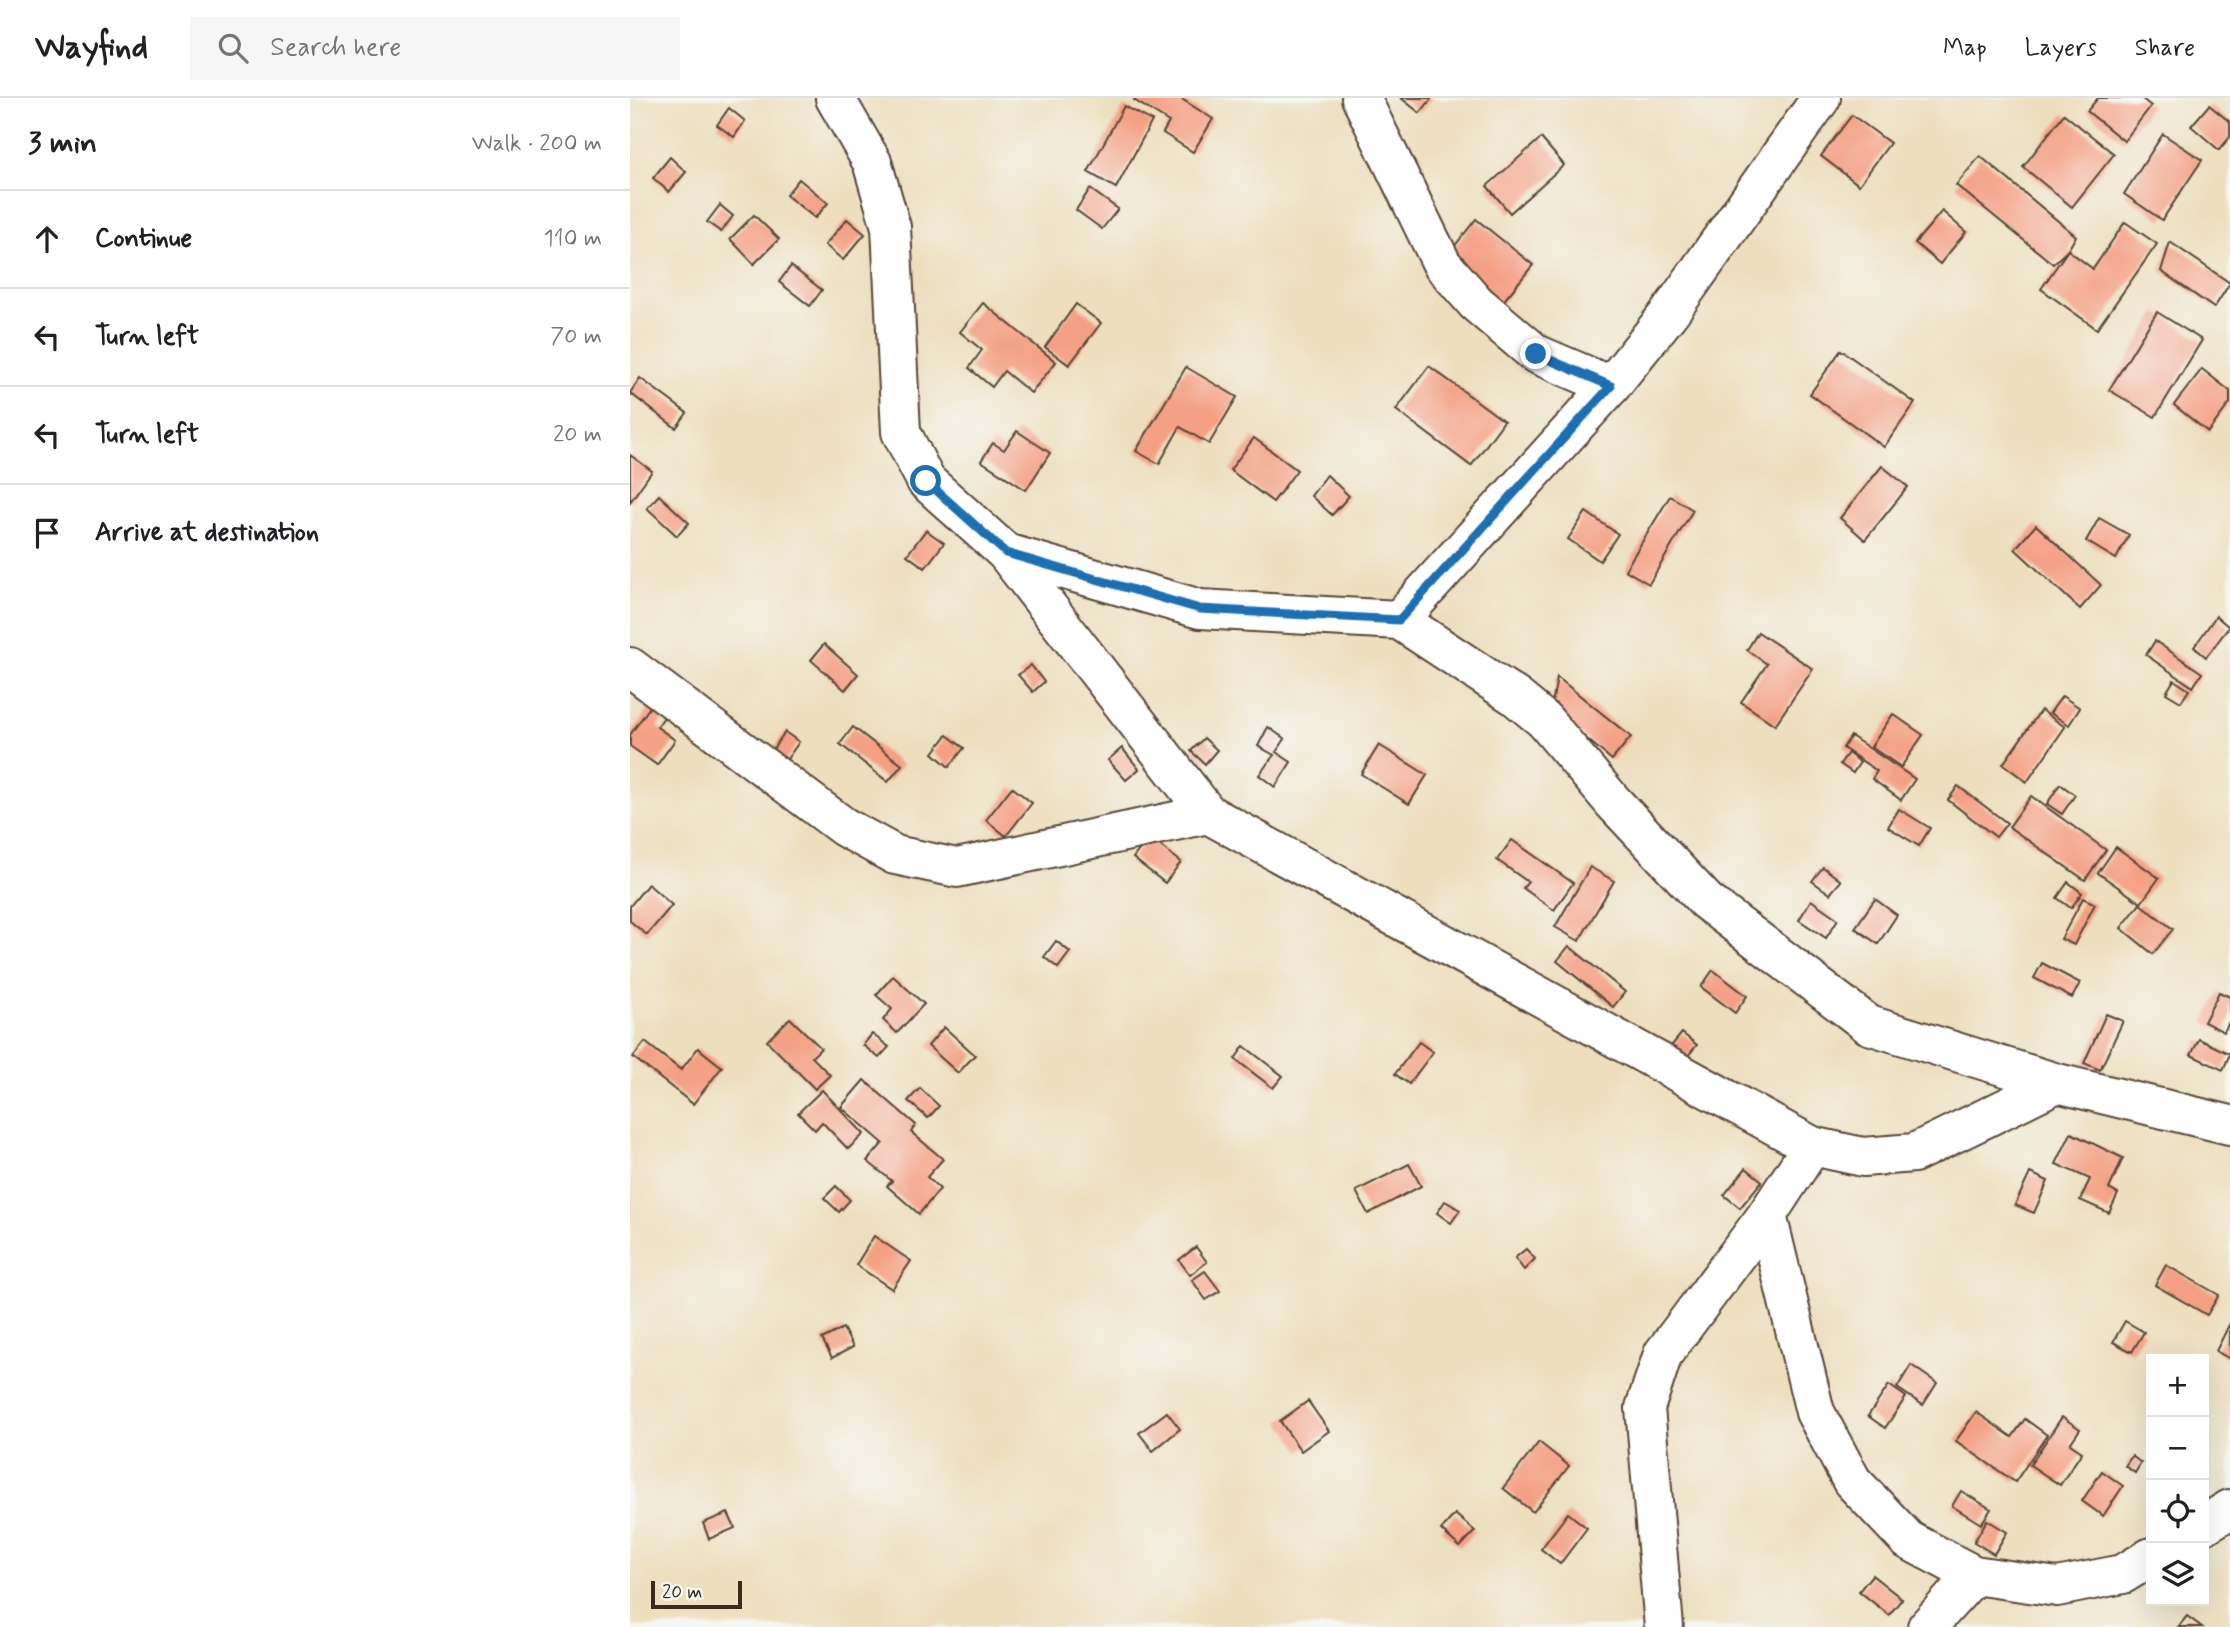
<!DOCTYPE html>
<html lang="en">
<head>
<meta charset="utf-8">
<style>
	:root { --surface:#fff; --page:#f6f6f6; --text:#202124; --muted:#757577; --line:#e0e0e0 }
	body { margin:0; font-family:Mynerve,sans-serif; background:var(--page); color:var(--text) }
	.controls { position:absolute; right:21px; bottom:21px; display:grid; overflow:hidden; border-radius:0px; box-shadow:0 7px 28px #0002 }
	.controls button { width:63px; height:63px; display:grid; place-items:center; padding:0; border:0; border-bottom:2px solid var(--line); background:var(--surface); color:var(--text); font:35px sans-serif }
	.scale { position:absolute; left:21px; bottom:18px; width:91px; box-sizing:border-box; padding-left:7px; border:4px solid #3b2a1e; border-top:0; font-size:19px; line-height:24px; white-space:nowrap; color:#3b2a1e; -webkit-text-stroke:5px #f6f6f2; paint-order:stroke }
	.stop { position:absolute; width:21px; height:21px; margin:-16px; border:5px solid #1f6fb2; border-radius:50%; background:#fff }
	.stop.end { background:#1f6fb2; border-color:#fff; box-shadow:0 2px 7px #0008 }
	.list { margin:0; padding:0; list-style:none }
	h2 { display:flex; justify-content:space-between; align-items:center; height:91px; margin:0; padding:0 28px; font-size:30px }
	h2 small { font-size:23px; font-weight:400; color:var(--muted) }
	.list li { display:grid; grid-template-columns:46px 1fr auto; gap:21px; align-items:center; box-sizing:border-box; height:98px; padding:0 28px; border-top:2px solid var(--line) }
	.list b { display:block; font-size:26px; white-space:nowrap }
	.list em { font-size:23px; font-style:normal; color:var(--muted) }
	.icon { flex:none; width:38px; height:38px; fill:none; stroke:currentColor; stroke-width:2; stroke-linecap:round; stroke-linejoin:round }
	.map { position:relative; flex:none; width:1600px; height:1529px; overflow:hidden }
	header { display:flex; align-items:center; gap:42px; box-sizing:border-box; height:98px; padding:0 35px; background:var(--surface); border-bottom:2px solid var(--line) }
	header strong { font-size:33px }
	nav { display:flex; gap:38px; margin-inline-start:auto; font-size:24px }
	.search { width:490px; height:63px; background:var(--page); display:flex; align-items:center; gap:18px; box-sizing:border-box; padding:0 24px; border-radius:0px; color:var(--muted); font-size:26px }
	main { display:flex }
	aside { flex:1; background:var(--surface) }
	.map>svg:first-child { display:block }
</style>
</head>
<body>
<header>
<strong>Wayfind</strong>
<div class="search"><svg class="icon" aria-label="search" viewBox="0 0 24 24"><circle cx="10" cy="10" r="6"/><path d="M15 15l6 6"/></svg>Search here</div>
<nav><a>Map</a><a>Layers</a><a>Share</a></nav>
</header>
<main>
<aside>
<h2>3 min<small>Walk · 200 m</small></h2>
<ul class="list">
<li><svg class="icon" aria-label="ahead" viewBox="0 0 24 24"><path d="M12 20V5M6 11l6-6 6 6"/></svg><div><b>Continue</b></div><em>110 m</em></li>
<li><svg class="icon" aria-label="left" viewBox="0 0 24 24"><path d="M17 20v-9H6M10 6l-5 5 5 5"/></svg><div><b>Turn left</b></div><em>70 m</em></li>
<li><svg class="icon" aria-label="left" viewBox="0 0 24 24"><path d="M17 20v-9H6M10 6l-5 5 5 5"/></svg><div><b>Turn left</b></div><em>20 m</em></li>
<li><svg class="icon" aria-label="arrive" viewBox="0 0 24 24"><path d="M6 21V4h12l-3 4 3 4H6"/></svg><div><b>Arrive at destination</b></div></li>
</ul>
</aside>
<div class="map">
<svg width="1600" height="1529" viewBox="0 0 1600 1529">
	<rect width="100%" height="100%" fill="#f6f6f2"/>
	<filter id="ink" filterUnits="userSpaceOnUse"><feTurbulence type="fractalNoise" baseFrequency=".0143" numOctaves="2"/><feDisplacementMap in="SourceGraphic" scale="14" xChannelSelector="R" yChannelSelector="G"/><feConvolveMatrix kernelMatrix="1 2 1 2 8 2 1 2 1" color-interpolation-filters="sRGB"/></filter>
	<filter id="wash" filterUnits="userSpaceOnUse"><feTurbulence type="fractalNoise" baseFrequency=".00686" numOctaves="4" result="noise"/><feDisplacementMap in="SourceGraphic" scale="28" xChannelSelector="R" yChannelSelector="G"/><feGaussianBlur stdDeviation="1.57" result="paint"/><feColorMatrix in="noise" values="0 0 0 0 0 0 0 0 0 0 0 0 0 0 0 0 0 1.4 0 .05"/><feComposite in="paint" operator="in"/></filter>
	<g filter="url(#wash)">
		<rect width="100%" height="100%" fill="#eddfbe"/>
		<g id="blocks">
			<g fill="#f4a084">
				<polygon points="506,0 550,0 583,21 563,54 533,35 539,24 504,2"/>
				<polygon points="771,0 802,0 790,15"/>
				<polygon points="1468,0 1511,0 1521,8 1494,43 1457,13"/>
				<polygon points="1579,7 1600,24 1600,39 1589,52 1561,28"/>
				<polygon points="494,8 522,23 486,90 458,74"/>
				<polygon points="99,10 115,23 104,39 87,27"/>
				<polygon points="1434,16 1484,56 1442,109 1393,69"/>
				<polygon points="1222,17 1260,45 1229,87 1191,58"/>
				<polygon points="1533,36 1572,62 1532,122 1494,96"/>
				<polygon points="911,40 934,67 880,115 857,88"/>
				<polygon points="1350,58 1446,138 1438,152 1423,166 1326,87"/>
				<polygon points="40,59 56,74 39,94 23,80"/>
				<polygon points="169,81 198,105 185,120 156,97"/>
				<polygon points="460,91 488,111 472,131 446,112"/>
				<polygon points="90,107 103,118 91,134 77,124"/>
				<polygon points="1312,113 1336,134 1310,166 1285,145"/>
				<polygon points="124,117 149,141 124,166 100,141"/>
				<polygon points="217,121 235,136 213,162 195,147"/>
				<polygon points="846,121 903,167 872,205 816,159"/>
				<polygon points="1495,124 1527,146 1467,231 1411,191 1438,152 1463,171"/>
				<polygon points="1540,144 1600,185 1584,210 1531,173"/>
				<polygon points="161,168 192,192 180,208 149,184"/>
				<polygon points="353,205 426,264 401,295 374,273 362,289 339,270 352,252 330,234"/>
				<polygon points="446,206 471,225 439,267 415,249"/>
				<polygon points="1527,214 1572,242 1525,319 1479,292"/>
				<polygon points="1211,252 1285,305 1254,349 1180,296"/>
				<polygon points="799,268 874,323 841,368 766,312"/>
				<polygon points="556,269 607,299 579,346 550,329 529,366 506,353"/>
				<polygon points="1572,271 1600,293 1600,305 1578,334 1544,307"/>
				<polygon points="10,280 57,315 46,330 0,295"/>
				<polygon points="387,333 420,355 396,392 351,363 363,345 374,352"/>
				<polygon points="624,340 667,372 643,404 600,372"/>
				<polygon points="0,357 22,373 0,404"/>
				<polygon points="1252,368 1278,389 1235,442 1210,420"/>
				<polygon points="697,377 719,398 702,417 681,398"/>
				<polygon points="29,397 59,425 47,438 17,410"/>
				<polygon points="1040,398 1063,412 1019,486 995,472"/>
				<polygon points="956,414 988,436 970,463 938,441"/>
				<polygon points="1469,420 1499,437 1486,461 1456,443"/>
				<polygon points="1406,427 1471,487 1450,511 1385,451"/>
				<polygon points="296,432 314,445 295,470 277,457"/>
				<polygon points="1586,518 1599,529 1576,559 1564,549"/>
				<polygon points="1128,534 1183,571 1145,627 1111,604 1137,566 1117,552"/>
				<polygon points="1525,543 1572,575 1563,589 1516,557"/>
				<polygon points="194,546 228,576 215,592 181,562"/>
				<polygon points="401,567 414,584 403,594 388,577"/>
				<polygon points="927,579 1001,639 982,662 921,611"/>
				<polygon points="1544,582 1559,592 1551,604 1536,595"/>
				<polygon points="29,596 43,606 27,629 45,642 27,667 0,648 0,637"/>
				<polygon points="1432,598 1450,610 1439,627 1420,615"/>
				<polygon points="1411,612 1435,629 1397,684 1373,666"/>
				<polygon points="1263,616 1293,637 1271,669 1241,649"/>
				<polygon points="223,629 272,667 258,684 210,646"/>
				<polygon points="638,629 655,641 646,654 661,664 645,689 629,677 644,657 628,648"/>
				<polygon points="155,634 169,644 150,671 136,661"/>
				<polygon points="317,637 334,650 319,669 303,655"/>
				<polygon points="1221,638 1285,681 1271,702 1242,681 1247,673 1213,650"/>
				<polygon points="574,640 587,652 575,666 561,653"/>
				<polygon points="749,647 797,677 779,706 731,676"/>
				<polygon points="492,650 509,671 496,682 478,662"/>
				<polygon points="1218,655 1230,664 1223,675 1210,666"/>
				<polygon points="1430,686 1445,697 1432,716 1417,706"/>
				<polygon points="1328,688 1377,725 1366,739 1318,702"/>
				<polygon points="382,689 402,705 376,738 356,722"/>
				<polygon points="1401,698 1476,752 1455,782 1379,729"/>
				<polygon points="1269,711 1300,730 1289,748 1258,729"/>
				<polygon points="519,739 551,764 535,785 503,760"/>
				<polygon points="882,742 943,785 924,812 893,790 898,784 867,762"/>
				<polygon points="1486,749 1529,780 1511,805 1468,775"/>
				<polygon points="960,769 984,783 949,843 925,829"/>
				<polygon points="1193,769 1211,783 1200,796 1182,783"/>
				<polygon points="1438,784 1452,795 1441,810 1427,800"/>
				<polygon points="18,786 42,807 17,837 0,823 0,808"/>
				<polygon points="1453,800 1465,806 1444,847 1431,841"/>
				<polygon points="1245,801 1267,817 1248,846 1225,830"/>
				<polygon points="1181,802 1208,821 1196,840 1169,822"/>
				<polygon points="1510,806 1543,831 1523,856 1491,830"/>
				<polygon points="426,843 440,854 428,870 414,859"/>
				<polygon points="939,848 995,894 983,909 927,863"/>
				<polygon points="1412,865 1450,885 1442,900 1404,880"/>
				<polygon points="1083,872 1117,898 1105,915 1071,889"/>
				<polygon points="263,878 294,906 267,935 253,922 262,911 246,897"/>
				<polygon points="1589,894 1600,899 1600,922 1594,934 1574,924"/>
				<polygon points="1476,916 1493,923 1470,972 1454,965"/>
				<polygon points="160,920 191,950 182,959 200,977 185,991 137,943"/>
				<polygon points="314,929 345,957 328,975 298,948"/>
				<polygon points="1052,935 1067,947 1052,965 1037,953"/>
				<polygon points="242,936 259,949 249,960 233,947"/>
				<polygon points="1569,941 1600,956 1593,972 1561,957"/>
				<polygon points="15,944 51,972 68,950 92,969 63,1006 3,959"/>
				<polygon points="789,944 803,954 779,986 765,976"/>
				<polygon points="614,948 653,978 643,990 605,961"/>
				<polygon points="234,982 286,1027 281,1034 313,1061 297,1079 310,1091 289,1116 257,1088 262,1083 237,1063 253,1045 211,1009"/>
				<polygon points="290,990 309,1008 298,1020 278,1003"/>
				<polygon points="192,992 234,1036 218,1051 192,1024 185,1032 168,1015"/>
				<polygon points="1441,1035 1493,1060 1479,1091 1488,1096 1479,1115 1450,1102 1460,1081 1426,1066"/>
				<polygon points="779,1066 791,1088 738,1116 726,1093"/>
				<polygon points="1116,1070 1132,1083 1110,1110 1094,1097"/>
				<polygon points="1400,1075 1418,1083 1404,1115 1385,1107"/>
				<polygon points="206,1088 220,1102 209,1114 194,1100"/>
				<polygon points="815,1103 830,1112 821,1125 807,1115"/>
				<polygon points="244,1138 281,1163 262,1191 226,1167"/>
				<polygon points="566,1149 577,1164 560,1177 549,1162"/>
				<polygon points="896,1151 905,1161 894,1172 885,1160"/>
				<polygon points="1536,1167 1589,1197 1577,1217 1525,1187"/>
				<polygon points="575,1173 590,1193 576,1202 562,1182"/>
				<polygon points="1495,1223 1514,1234 1502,1254 1483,1244"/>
				<polygon points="1600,1225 1600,1261 1586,1253"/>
				<polygon points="213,1230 223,1249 202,1260 192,1241"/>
				<polygon points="1281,1267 1307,1285 1293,1307 1267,1290"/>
				<polygon points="1259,1287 1276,1299 1255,1330 1238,1318"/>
				<polygon points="678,1303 699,1333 671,1353 650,1323"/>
				<polygon points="537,1314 550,1331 523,1353 509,1335"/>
				<polygon points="1346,1314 1382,1339 1395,1321 1417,1337 1385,1384 1326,1343"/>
				<polygon points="1432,1319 1450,1331 1440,1346 1452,1354 1430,1387 1400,1367"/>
				<polygon points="909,1344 939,1368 903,1414 873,1390"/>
				<polygon points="1502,1358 1511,1365 1505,1375 1495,1368"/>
				<polygon points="1472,1373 1493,1388 1473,1418 1452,1403"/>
				<polygon points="1331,1393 1361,1411 1351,1426 1322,1408"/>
				<polygon points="98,1415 105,1430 79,1441 73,1425"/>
				<polygon points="938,1415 957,1430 930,1466 911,1451"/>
				<polygon points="825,1416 845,1433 830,1449 811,1432"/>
				<polygon points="1357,1422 1377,1434 1364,1456 1344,1444"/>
				<polygon points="1242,1477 1272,1501 1259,1517 1229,1493"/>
				<polygon points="1557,1518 1572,1529 1548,1529"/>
			</g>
		</g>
	</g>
	<g filter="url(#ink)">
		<use href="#blocks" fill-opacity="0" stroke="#564536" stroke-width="2"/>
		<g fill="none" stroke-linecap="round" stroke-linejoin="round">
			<g stroke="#564536" stroke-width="42">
				<g id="minor">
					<polyline points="205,0 242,64 261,129 271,334 296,383 376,455 570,511 769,522 886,599 914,622 983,704 1076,803 1239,927 1427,985 1600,1027"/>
					<polyline points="731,0 812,166 846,205 906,256 981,288"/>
					<polyline points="376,455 578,716 1182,1048 1233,1059 1284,1055 1427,985"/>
					<polyline points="769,522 981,288 1040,214 1191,0"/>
					<polyline points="0,569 214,729 265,757 327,770 578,716"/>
					<polyline points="1182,1048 1137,1117 1185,1314 1222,1383 1278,1442 1344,1477 1427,1489 1493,1476 1521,1459"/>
					<polyline points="1574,1427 1600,1411"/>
					<polyline points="1034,1529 1015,1310 1033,1256 1137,1117"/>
					<polyline points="1297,1529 1344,1477"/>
				</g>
			</g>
			<use href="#minor" stroke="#fff" stroke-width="38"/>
		</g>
	</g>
	<g fill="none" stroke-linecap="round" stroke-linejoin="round" filter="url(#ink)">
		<polyline stroke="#1f6fb2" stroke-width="9" points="296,383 376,455 570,511 769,522 981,288 906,256"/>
	</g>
</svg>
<div class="controls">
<button>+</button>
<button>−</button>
<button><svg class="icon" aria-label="locate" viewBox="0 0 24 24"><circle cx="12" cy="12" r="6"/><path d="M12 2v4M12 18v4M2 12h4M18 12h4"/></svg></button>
<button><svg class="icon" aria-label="layers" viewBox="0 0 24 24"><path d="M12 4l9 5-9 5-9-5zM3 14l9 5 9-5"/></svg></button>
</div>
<div class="scale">20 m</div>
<div class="stop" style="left:296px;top:383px"></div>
<div class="stop end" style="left:906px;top:256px"></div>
</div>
</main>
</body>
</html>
